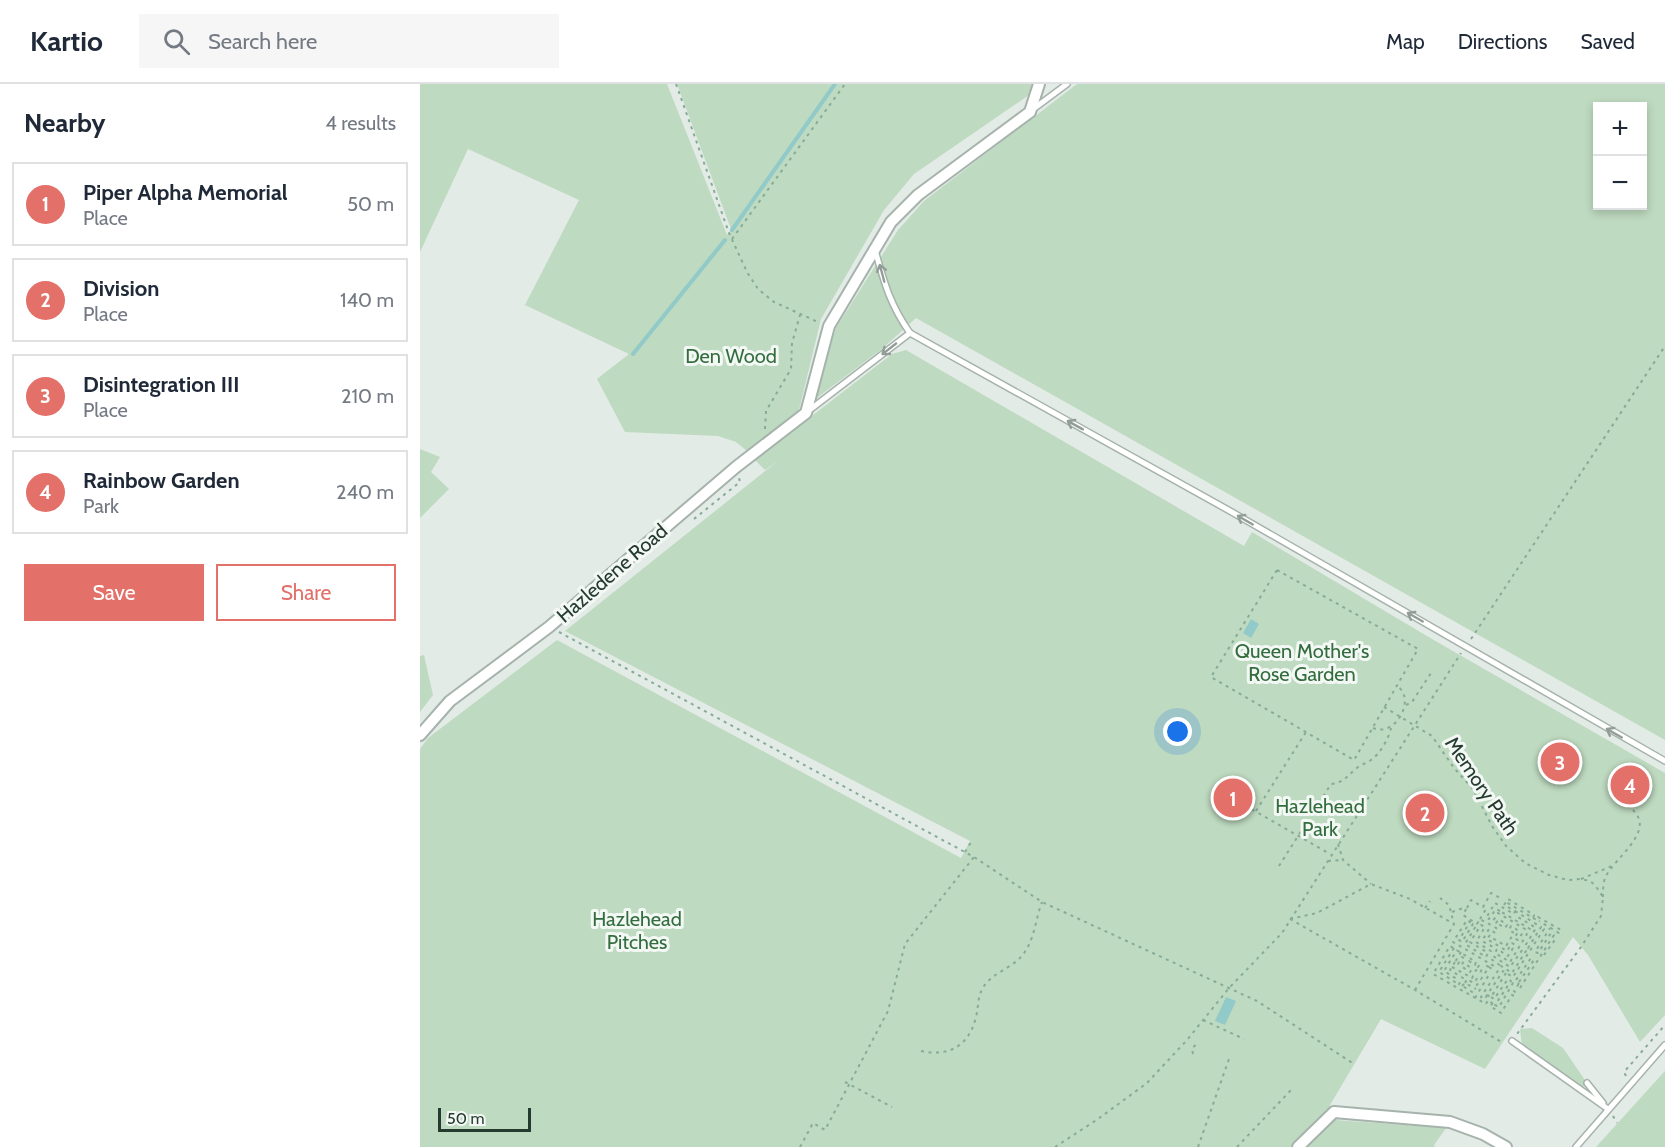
<!DOCTYPE html>
<html lang="en">
<head>
<meta charset="utf-8">
<style>
	:root { --surface:#fff; --page:#f6f6f7; --text:#1f2937; --muted:#747a83; --line:#e0e1e3; --accent:#e37069 }
	body { margin:0; font-family:Cabin,sans-serif; background:var(--page); color:var(--text) }
	.controls { position:absolute; right:18px; top:18px; display:grid; overflow:hidden; border-radius:0px; box-shadow:0 3px 9px #0003 }
	.controls button { width:54px; height:54px; display:grid; place-items:center; padding:0; border:0; border-bottom:2px solid var(--line); background:var(--surface); color:var(--text); font:30px sans-serif }
	.scale { position:absolute; left:18px; bottom:15px; width:93px; box-sizing:border-box; padding-left:6px; border:3px solid #253b30; border-top:0; font-size:16px; line-height:21px; white-space:nowrap; color:#253b30; -webkit-text-stroke:4px #f3f8f5; paint-order:stroke }
	.you { position:absolute; left:758px; top:648px; width:21px; height:21px; margin:-15px; border:4px solid #fff; border-radius:50%; background:#1a73e8; box-shadow:0 0 0 9px #1a73e833 }
	.badge { display:grid; place-items:center; width:39px; height:39px; border-radius:50%; background:var(--accent); color:#fff; font-size:20px; font-weight:700 }
	.pin { position:absolute; translate:-50% -50%; border:3px solid #fff; box-shadow:0 2px 6px #0006 }
	.list { margin:0; padding:0; list-style:none }
	h2 { display:flex; justify-content:space-between; align-items:center; height:78px; margin:0; padding:0 24px; font-size:26px }
	h2 small { font-size:20px; font-weight:400; color:var(--muted) }
	.list li { display:grid; grid-template-columns:39px 1fr auto; gap:18px; align-items:center; box-sizing:border-box; height:84px; margin:0 12px 12px; padding:0 12px; border:2px solid var(--line); border-radius:0px }
	.list b { display:block; font-size:22px; white-space:nowrap }
	.list p { margin:0; font-size:20px; white-space:nowrap; color:var(--muted) }
	.list em { font-size:20px; font-style:normal; color:var(--muted) }
	.actions { display:flex; gap:12px; padding:18px 24px }
	.actions a { flex:1; padding:14px 0; border:2px solid var(--accent); border-radius:0px; text-align:center; font-size:21px; color:var(--accent) }
	.actions .main { background:var(--accent); color:#fff }
	.icon { flex:none; width:33px; height:33px; fill:none; stroke:currentColor; stroke-width:2; stroke-linecap:round; stroke-linejoin:round }
	.map { position:relative; flex:none; width:1245px; height:1063px; overflow:hidden }
	header { display:flex; align-items:center; gap:36px; box-sizing:border-box; height:84px; padding:0 30px; background:var(--surface); border-bottom:2px solid var(--line) }
	header strong { font-size:28px }
	nav { display:flex; gap:33px; margin-inline-start:auto; font-size:21px }
	.search { width:420px; height:54px; background:var(--page); display:flex; align-items:center; gap:15px; box-sizing:border-box; padding:0 21px; border-radius:0px; color:var(--muted); font-size:22px }
	main { display:flex }
	aside { flex:1; background:var(--surface) }
	.map>svg:first-child { display:block }
</style>
</head>
<body>
<header>
<strong>Kartio</strong>
<div class="search"><svg class="icon" aria-label="search" viewBox="0 0 24 24"><circle cx="10" cy="10" r="6"/><path d="M15 15l6 6"/></svg>Search here</div>
<nav><a>Map</a><a>Directions</a><a>Saved</a></nav>
</header>
<main>
<aside>
<h2>Nearby<small>4 results</small></h2>
<ul class="list">
<li><span class="badge">1</span><div><b>Piper Alpha Memorial</b><p>Place</p></div><em>50 m</em></li>
<li><span class="badge">2</span><div><b>Division</b><p>Place</p></div><em>140 m</em></li>
<li><span class="badge">3</span><div><b>Disintegration III</b><p>Place</p></div><em>210 m</em></li>
<li><span class="badge">4</span><div><b>Rainbow Garden</b><p>Park</p></div><em>240 m</em></li>
</ul>
<div class="actions"><a class="main">Save</a><a>Share</a></div>
</aside>
<div class="map">
<svg width="1245" height="1063" viewBox="0 0 1245 1063">
	<rect width="100%" height="100%" fill="#e3ebe6"/>
	<g fill="#bedac0" fill-rule="evenodd">
		<polygon points="0,0 247,0 307,151 311,145 257,0 625,0 494,90 464,126 401,235 379,326 327,367 316,358 298,352 205,348 177,295 209,270 105,221 159,116 48,65 0,168"/>
		<path d="M657,0H1245V656L496,234L463,264L394,316L416,244L478,146L504,117ZM1178,22H1222V122H1178Z"/>
		<polygon points="486,266 824,462 832,448 1012,555 1245,689 1245,931 1220,958 1168,871 1153,853 1065,985 961,935 910,1021 915,1036 1026,1044 1014,1061 1015,1063 0,1063 0,665 8,654 137,556 541,774 550,757 145,547 359,376 345,386 335,376 472,270"/>
		<polygon points="0,365 20,373 11,388 29,405 0,434"/>
		<polygon points="4,571 13,611 0,628 0,572"/>
		<polygon points="1112,944 1143,964 1167,999 1162,1004 1102,962 1100,945"/>
		<polygon points="1245,987 1245,1063 1176,1063"/>
	</g>
	<g fill="#91cac8">
		<polygon points="831,535 839,540 831,554 823,549"/>
		<polygon points="806,913 816,917 805,941 795,937"/>
	</g>
	<g fill="none" stroke-linecap="round" stroke-linejoin="round">
		<g stroke="#91cac8" stroke-width="4">
			<polyline points="312,146 415,0"/>
			<polyline points="213,270 305,156"/>
		</g>
		<g stroke="#a6b3ac" stroke-width="8">
			<g id="lane">
				<polyline points="612,26 647,0"/>
				<path d="M455,166C464,198 470,221 490,249"/>
				<polyline points="387,328 490,249 810,427 1245,677"/>
				<polyline points="1092,957 1188,1025"/>
				<polyline points="1167,999 1183,1019"/>
				<polyline points="1156,1063 1245,961"/>
			</g>
		</g>
		<g stroke="#a6b3ac" stroke-width="14">
			<g id="street">
				<polyline points="0,651 30,617 129,543 316,383 386,329 409,242 471,138 498,111 610,28 619,0"/>
				<polyline points="878,1063 914,1028 1030,1038 1063,1050 1086,1063"/>
			</g>
		</g>
		<g stroke="#87ab99" stroke-width="2" stroke-dasharray="3 4.5" stroke-linecap="butt">
			<polyline points="256,0 309,149 327,188 338,205 354,218 398,238"/>
			<polyline points="312,155 425,0"/>
			<polyline points="345,345 346,327 371,285 372,259 380,231"/>
			<polyline points="274,435 320,398 319,394"/>
			<polygon points="857,486 998,565 934,676 791,593"/>
			<polyline points="139,548 554,773 622,818 837,917 934,980"/>
			<polyline points="1051,555 1245,262"/>
			<polyline points="986,621 992,618 1013,586"/>
			<polyline points="964,623 1012,652 1034,684 1053,705 1072,742 1086,762 1105,779 1129,791 1148,796 1161,795 1170,797 1175,801 1183,813 1181,832 1161,863 1097,950"/>
			<path d="M953,644C975,654 997,615 977,602"/>
			<path d="M1202,693L1212,695C1220,703 1219,711 1210,718H1199C1176,702 1206,682 1228,694C1235,708 1225,718 1210,718"/>
			<polyline points="819,718 910,770"/>
			<polyline points="836,727 886,648"/>
			<polyline points="918,760 923,776 951,800"/>
			<polyline points="545,768 551,758"/>
			<polyline points="908,777 923,776"/>
			<path d="M859,782L911,700C924,699 929,690 938,683C942,680 947,679 951,676C960,670 969,654 971,644"/>
			<polyline points="1161,795 1192,782"/>
			<path d="M1183,813C1183,807 1183,800 1185,794C1194,773 1245,742 1204,720"/>
			<polyline points="1005,824 1010,817"/>
			<polyline points="1047,824 1051,816 1063,823 1071,809 1082,815"/>
			<polyline points="1046,825 1043,831 1057,840"/>
			<polyline points="1080,827 1076,825 1069,835 1066,834 1075,819 1094,830 1095,827 1084,821 1088,815 1114,831 1113,834 1086,818"/>
			<polyline points="1095,827 1121,843 1108,864 1105,862 1116,844 1098,833 1099,830"/>
			<polyline points="1032,828 1046,823"/>
			<polyline points="1113,834 1117,836 1118,833 1141,846 1139,849 1119,837"/>
			<polyline points="870,835 995,906 1083,959"/>
			<polyline points="870,835 897,829 951,800 990,815 1034,840"/>
			<polyline points="1060,835 1066,825 1063,823"/>
			<polyline points="1057,840 1060,835 1078,845 1080,841 1085,844 1087,841 1079,835 1076,839 1073,837 1078,829 1105,845 1098,856 1094,854 1099,847 1091,842 1089,846 1094,849 1086,862 1072,854 1073,852"/>
			<polyline points="1070,851 1067,855 1087,867 1092,859 1095,861 1088,872 1077,865 1075,869 1090,878 1110,845 1080,827 1078,829"/>
			<polyline points="1034,864 1019,888 1035,898 1037,895 1024,887 1037,866"/>
			<polyline points="1041,868 1035,878 1038,880 1042,873 1045,875 1041,882 1050,888 1052,885 1047,881 1049,877 1055,881 1056,878 1030,862 1013,890 1066,920 1068,916 1072,919"/>
			<polyline points="1124,871 1137,853"/>
			<polyline points="1035,878 1030,886 1043,894 1039,900 1054,909"/>
			<polyline points="1032,883 1052,894 1056,886 1060,889 1062,885 1058,883 1061,879"/>
			<polyline points="1069,883 1072,885 1074,882 1033,858 1047,836 1050,838 1039,856 1042,858 1053,840 1056,842 1045,860 1066,873 1068,869 1050,858 1061,841 1065,843 1056,858 1071,867 1073,863 1062,857 1069,845 1077,850"/>
			<polyline points="1086,889 1071,913 1067,911 1083,887 1093,893 1124,845 1121,843"/>
			<polyline points="1099,898 1116,873"/>
			<polyline points="1045,899 1047,895 1057,901 1059,898 1056,896 1058,893 1061,895 1069,883 1065,881"/>
			<polyline points="1042,902 1045,899 1056,905"/>
			<polyline points="1100,904 1134,851 1131,849 1118,869 1115,868 1130,844"/>
			<polyline points="995,906 1034,840 1029,821 1020,814"/>
			<polyline points="1067,911 1065,915 1061,913 1081,882 1092,889 1106,867 1103,865 1090,883 1073,872 1071,875 1081,882"/>
			<polyline points="1071,913 1074,915 1088,895 1091,897 1075,921 1079,923 1093,899 1098,901 1099,898 1096,896 1113,871"/>
			<polyline points="1055,914 1070,889"/>
			<polyline points="1073,919 1070,922 1081,929 1092,911 1094,912 1096,909 1094,907 1098,901"/>
			<polyline points="783,936 824,955"/>
			<path d="M501,967C529,973 549,962 556,933C559,921 557,913 564,902C574,887 597,883 606,866C615,852 616,833 622,818"/>
			<polyline points="773,970 772,965 776,960"/>
			<polyline points="1206,992 1204,988 1245,941"/>
			<polyline points="425,998 472,1023"/>
			<polyline points="1193,1032 1197,1039"/>
			<polyline points="380,1063 393,1039 405,1046 468,927 485,860 554,773"/>
			<polyline points="635,1063 678,1035 727,999 767,956 809,904 862,849 1041,569"/>
			<polyline points="778,1063 809,975"/>
			<polyline points="817,1063 871,1006"/>
		</g>
		<use href="#lane" stroke="#fff" stroke-width="5"/>
		<use href="#street" stroke="#fff" stroke-width="10"/>
	</g>
	<defs><path id="oneway-shaft" d="M-6 0H5M1.5-3L5.5 0L1.5 3" fill="none" stroke-width="1.6" stroke-linecap="round" stroke-linejoin="round" transform="scale(1.5)"/></defs>
	<g stroke="#929d98">
		<use href="#oneway-shaft" transform="translate(462 189) rotate(-105)"/>
		<use href="#oneway-shaft" transform="translate(469 265) rotate(142)"/>
		<use href="#oneway-shaft" transform="translate(655 341) rotate(-151)"/>
		<use href="#oneway-shaft" transform="translate(825 436) rotate(-150)"/>
		<use href="#oneway-shaft" transform="translate(995 533) rotate(-150)"/>
		<use href="#oneway-shaft" transform="translate(1194 649) rotate(-150)"/>
	</g>
	<g text-anchor="middle" stroke-width="6" stroke-linejoin="round" paint-order="stroke">
		<g font-size="20" fill="#336d3e" stroke="#f3f8f5">
			<text x="311" y="279">Den Wood</text>
			<text x="882" y="574">Queen Mother's<tspan x="882" dy="23">Rose Garden</tspan></text>
			<text x="900" y="729">Hazlehead<tspan x="900" dy="23">Park</tspan></text>
			<text x="217" y="842">Hazlehead<tspan x="217" dy="23">Pitches</tspan></text>
		</g>
		<g font-size="20" fill="#253b30" stroke="#f3f8f5">
			<text transform="translate(192 489) rotate(-41)" y="7">Hazledene Road</text>
			<text transform="translate(1062 702) rotate(56)" y="7">Memory Path</text>
		</g>
	</g>
</svg>
<div class="controls">
<button>+</button>
<button>−</button>
</div>
<div class="scale">50 m</div>
<div class="you"></div>
<div class="pin badge" style="left:813px;top:714px">1</div>
<div class="pin badge" style="left:1005px;top:729px">2</div>
<div class="pin badge" style="left:1140px;top:678px">3</div>
<div class="pin badge" style="left:1210px;top:701px">4</div>
</div>
</main>
</body>
</html>
